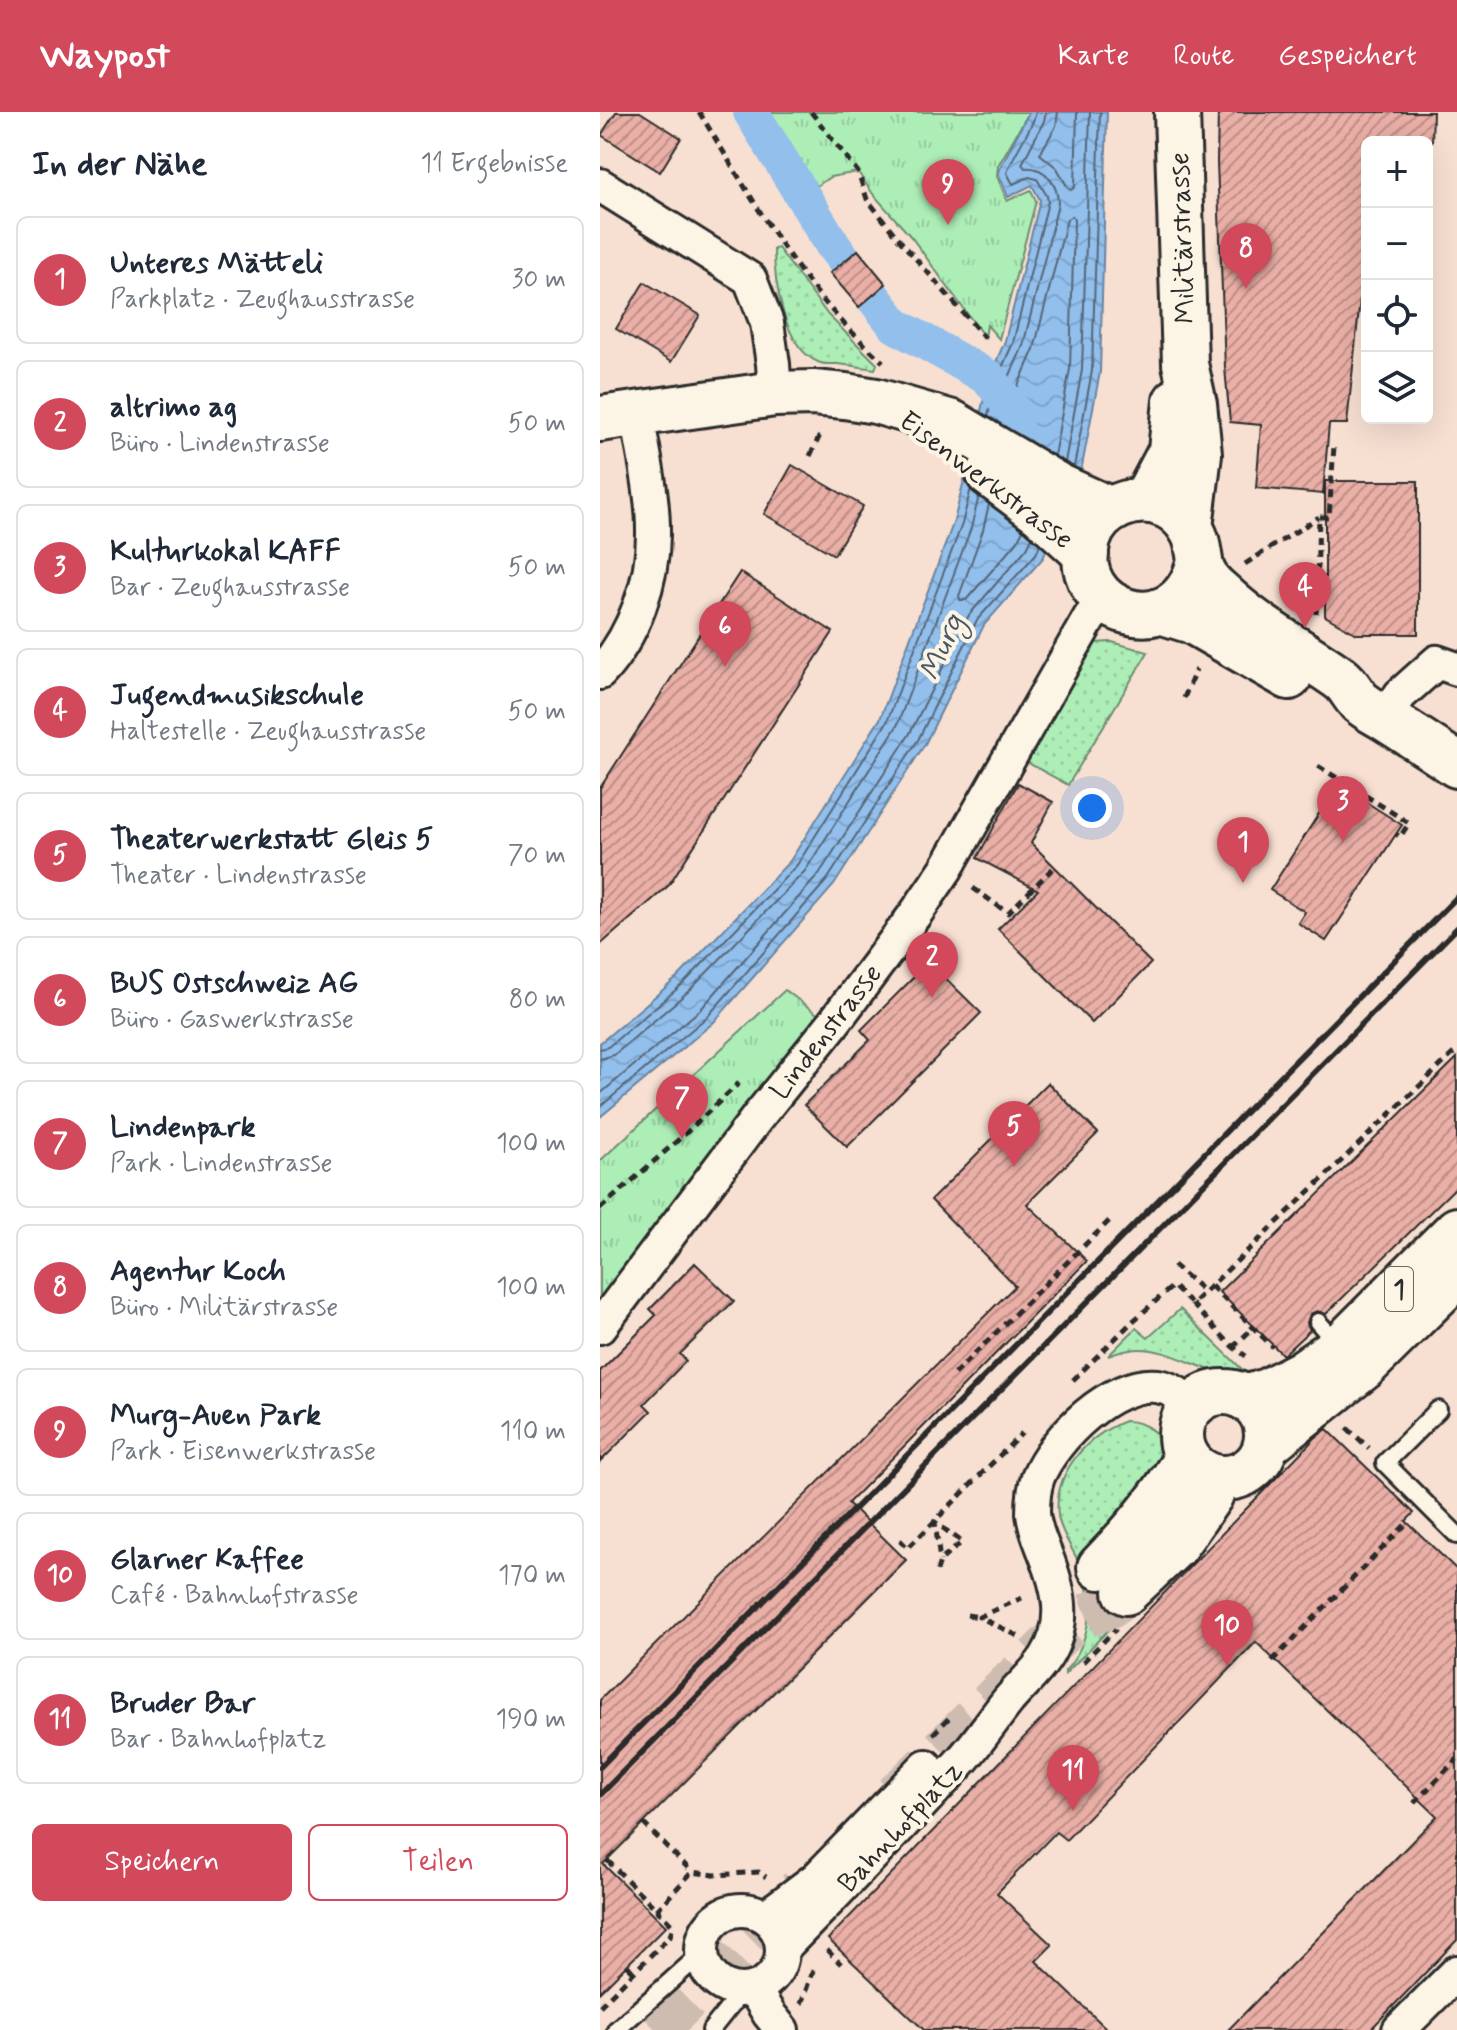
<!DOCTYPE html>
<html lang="de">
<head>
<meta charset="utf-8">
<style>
	:root { --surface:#fff; --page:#f2f2f3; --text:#1f2937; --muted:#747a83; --line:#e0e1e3; --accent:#d1495b }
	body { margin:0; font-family:Mynerve,sans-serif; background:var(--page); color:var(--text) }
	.controls { position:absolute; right:24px; top:24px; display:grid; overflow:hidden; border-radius:12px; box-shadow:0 8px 32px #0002 }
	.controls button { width:72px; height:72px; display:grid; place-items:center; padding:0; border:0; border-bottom:2px solid var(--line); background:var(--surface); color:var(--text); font:40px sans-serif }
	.you { position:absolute; left:492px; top:696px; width:28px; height:28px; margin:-20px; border:6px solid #fff; border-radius:50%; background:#1a73e8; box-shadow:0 0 0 12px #1a73e833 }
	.badge { display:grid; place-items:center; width:52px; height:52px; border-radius:50%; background:var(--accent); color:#fff; font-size:26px; font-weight:700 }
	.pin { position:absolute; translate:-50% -66px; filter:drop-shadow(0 2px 4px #0008) }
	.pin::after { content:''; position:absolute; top:42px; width:28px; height:24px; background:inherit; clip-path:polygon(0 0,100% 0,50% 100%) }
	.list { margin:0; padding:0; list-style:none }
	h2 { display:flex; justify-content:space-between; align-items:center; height:104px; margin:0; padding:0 32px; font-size:34px }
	h2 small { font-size:26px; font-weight:400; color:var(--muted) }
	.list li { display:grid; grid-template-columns:52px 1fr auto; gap:24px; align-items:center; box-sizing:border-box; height:128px; margin:0 16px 16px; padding:0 16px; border:2px solid var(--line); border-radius:12px }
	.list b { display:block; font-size:30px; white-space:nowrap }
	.list p { margin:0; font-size:26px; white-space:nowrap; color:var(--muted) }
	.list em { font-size:26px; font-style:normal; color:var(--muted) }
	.actions { display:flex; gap:16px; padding:24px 32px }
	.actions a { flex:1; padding:18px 0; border:2px solid var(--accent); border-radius:12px; text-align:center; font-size:28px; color:var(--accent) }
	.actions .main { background:var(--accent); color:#fff }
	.icon { flex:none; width:44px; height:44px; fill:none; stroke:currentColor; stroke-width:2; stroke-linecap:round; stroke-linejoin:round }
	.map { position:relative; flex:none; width:857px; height:1918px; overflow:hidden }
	header { display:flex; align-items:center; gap:48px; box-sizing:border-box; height:112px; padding:0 40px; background:var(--accent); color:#fff }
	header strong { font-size:38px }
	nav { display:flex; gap:44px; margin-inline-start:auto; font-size:28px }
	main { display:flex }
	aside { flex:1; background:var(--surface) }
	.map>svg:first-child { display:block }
</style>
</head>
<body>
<header>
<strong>Waypost</strong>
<nav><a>Karte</a><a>Route</a><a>Gespeichert</a></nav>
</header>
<main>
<aside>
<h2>In der Nähe<small>11 Ergebnisse</small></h2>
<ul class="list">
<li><span class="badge">1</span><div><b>Unteres Mätteli</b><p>Parkplatz · Zeughausstrasse</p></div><em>30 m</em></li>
<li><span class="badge">2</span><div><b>altrimo ag</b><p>Büro · Lindenstrasse</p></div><em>50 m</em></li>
<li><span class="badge">3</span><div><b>Kulturkokal KAFF</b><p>Bar · Zeughausstrasse</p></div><em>50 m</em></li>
<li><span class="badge">4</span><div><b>Jugendmusikschule</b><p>Haltestelle · Zeughausstrasse</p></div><em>50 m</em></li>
<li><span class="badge">5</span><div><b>Theaterwerkstatt Gleis 5</b><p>Theater · Lindenstrasse</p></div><em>70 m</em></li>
<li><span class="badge">6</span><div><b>BUS Ostschweiz AG</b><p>Büro · Gaswerkstrasse</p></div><em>80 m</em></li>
<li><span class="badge">7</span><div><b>Lindenpark</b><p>Park · Lindenstrasse</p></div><em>100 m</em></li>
<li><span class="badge">8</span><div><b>Agentur Koch</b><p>Büro · Militärstrasse</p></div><em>100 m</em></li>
<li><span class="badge">9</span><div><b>Murg-Auen Park</b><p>Park · Eisenwerkstrasse</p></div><em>110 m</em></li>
<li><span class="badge">10</span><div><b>Glarner Kaffee</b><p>Café · Bahnhofstrasse</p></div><em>170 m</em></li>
<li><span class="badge">11</span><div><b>Bruder Bar</b><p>Bar · Bahnhofplatz</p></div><em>190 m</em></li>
</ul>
<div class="actions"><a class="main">Speichern</a><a>Teilen</a></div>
</aside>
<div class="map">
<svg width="857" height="1918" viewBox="0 0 857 1918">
	<defs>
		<pattern id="grass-dots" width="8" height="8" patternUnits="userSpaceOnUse" patternTransform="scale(2)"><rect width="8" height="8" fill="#adeeb7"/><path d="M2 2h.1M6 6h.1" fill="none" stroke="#95cc9e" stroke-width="1.8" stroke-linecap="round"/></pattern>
		<pattern id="park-tufts" width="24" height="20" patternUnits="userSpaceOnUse" patternTransform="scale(2)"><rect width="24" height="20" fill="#adeeb7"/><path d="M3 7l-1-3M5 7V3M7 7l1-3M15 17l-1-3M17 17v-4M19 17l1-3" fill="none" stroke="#95cc9e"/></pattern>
		<pattern id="water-waves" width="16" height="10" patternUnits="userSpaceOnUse" patternTransform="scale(2)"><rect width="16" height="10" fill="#92bfec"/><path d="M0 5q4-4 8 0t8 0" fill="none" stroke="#7ea4cb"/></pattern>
		<pattern id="building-hatch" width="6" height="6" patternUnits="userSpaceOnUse" patternTransform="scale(2)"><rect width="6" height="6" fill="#eaafa6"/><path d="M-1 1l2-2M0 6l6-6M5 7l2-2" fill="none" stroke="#be8f87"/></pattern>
	</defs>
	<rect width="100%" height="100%" fill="#f7e0d2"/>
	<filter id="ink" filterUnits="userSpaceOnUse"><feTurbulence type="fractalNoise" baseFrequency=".0125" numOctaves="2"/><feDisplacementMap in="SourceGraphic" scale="16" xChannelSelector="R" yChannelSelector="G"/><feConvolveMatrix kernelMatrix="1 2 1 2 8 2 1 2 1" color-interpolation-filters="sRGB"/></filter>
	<g filter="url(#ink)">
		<g fill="url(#grass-dots)" stroke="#6c8c71" stroke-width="2">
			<path d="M178,136L228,203L277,252L275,257C262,255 249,253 237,252C231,252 224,253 218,250C184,236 174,169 174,137Z"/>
			<polygon points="512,530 548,540 468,673 419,646 493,531"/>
			<path d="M580,1197L646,1261L645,1265C608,1265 576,1237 539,1237C528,1237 519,1240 508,1244L536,1216L548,1226Z"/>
			<path d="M525,1309C545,1309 567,1323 562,1346C561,1353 556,1359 553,1364L548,1361L541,1375L536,1490L465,1562V1559C492,1529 496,1485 478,1449C471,1434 461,1421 458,1404C453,1360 487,1324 525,1309Z"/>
		</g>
		<g fill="url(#park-tufts)" stroke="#6c8c71" stroke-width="2">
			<polygon points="143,0 429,0 398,54 397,64 407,89 431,78 436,89 399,227 387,213 385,226 312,126 273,82 258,60 230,65 193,90 173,47"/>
			<polygon points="185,878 232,913 0,1215 0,1049"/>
		</g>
		<polygon fill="url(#water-waves)" stroke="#69849f" stroke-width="2" points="429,0 507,0 500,260 479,370 443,446 384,513 325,632 234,773 114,910 0,1005 0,931 78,865 190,749 280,607 354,409 389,266 405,229 440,88 432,73 408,85 398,60"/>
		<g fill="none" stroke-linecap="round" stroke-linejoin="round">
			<g stroke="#546678" stroke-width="2">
				<polyline points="458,0 456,14 440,42 457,56 468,76 471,78 475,75 477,0"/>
				<path d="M388,304L396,269L413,231L448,90L447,84L437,67L429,65L413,72L407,61C413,42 433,16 436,0"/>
				<path d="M397,310L406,272L423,234L458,92C458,72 445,54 425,56L422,52L444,9L446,0"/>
				<polyline points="408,316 417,276 434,237 467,107 472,104 474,108 470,257 454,344"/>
				<polyline points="465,350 482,258 490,0"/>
				<polyline points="474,355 492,259 500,0"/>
				<polyline points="389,392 383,418 359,484 360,488 366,488 417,430 423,418"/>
				<polyline points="0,937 8,935 84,871 197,753 287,610 362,412 371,376"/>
				<polyline points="0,947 14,943 90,878 205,759 297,614 371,416 379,384"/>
				<polyline points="0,982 101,897 219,762 309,623 369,503 427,436 432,426"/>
				<polyline points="0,995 108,904 227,768 318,628 377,508 436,442 440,433"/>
			</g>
			<polyline stroke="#92bfec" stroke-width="36" points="151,0 234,135 295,213 389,266 417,304"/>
		</g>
		<g fill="url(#building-hatch)" stroke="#2b2b2b" stroke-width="2">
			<polygon points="16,0 40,0 81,26 60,60 1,23"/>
			<polygon points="618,0 833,0 832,30 767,30 767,121 747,312 729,312 723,382 656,376 661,313 630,310 625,256 617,50"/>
			<polygon points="258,138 286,172 259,195 230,161"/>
			<polygon points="44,170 100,203 71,250 16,217"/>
			<polygon points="192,353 263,394 234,443 164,402"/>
			<polygon points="725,369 818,369 818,522 757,522 725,504"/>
			<polygon points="140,460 233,520 68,774 0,833 0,676"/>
			<polygon points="418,671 453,690 431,731 551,851 492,911 398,817 438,778 377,746"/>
			<polygon points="738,672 802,713 726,829 698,811 705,800 670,778"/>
			<polygon points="329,850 381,901 247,1035 204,993 270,928 261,918"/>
			<polygon points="857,946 857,1074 726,1202 717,1199 710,1202 707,1211 710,1218 683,1243 619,1180"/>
			<polygon points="448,971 498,1021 427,1092 487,1149 248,1391 306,1448 3,1752 66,1814 0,1880 0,1588 415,1174 331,1088"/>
			<polygon points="95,1151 134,1189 80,1242 86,1249 44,1292 51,1299 0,1350 0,1259 56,1203 50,1197"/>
			<polygon points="727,1317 814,1401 806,1409 857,1458 857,1828 770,1918 628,1918 837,1704 656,1530 466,1728 456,1720 397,1781 452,1833 436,1849 508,1918 324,1918 228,1827 715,1326"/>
		</g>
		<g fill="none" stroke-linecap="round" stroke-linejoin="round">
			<g stroke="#cebcb1" stroke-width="44" stroke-dasharray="44 22" stroke-linecap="butt">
				<polyline points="295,1684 475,1508 510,1494 526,1480"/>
				<polyline points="56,1918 200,1777"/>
			</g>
			<g stroke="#2b2b2b" stroke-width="22">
				<g id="lane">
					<polyline points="718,1210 739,1234"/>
					<polyline points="838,1298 785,1351 857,1423"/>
					<polyline points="16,1918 102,1841"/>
					<polyline points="111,1918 143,1878"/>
				</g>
			</g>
			<g stroke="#2b2b2b" stroke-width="38">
				<g id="street">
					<polyline points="0,73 150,167 167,211 173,252 175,282"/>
					<path d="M0,561C34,524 54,468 53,418C53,381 43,339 37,302"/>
					<polyline points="786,607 800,583 837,550 857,557"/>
					<polyline points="0,1215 157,1006 232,913 316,801 346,757 490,505 507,490"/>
					<circle cx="142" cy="1838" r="40"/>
					<polyline points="165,1805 217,1766 326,1654"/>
					<path d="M183,1836C243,1774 304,1712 362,1648C378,1630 392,1609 407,1590C419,1575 435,1562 446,1545C468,1510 459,1476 445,1441C440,1428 434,1415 433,1401C433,1389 434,1376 438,1365C454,1326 512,1269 557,1274C572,1276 582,1284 593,1294"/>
					<polyline points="154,1877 169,1902 182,1918"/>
					<polyline points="799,1918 857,1860"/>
				</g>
			</g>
			<g stroke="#2b2b2b" stroke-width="50">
				<g id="secondary">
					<polyline points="577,0 585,252 594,292 599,342 590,415"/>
					<polyline points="0,307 175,282 213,281 245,284 276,289 352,311 458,374 511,398"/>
					<polyline points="389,362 441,401 486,442"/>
					<polyline points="545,388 571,339 576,289"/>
					<path d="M599,452C576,539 467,499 488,428C498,395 537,380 567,394C583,402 596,419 598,437C601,451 599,457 609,470C614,476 621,481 627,487C661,518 703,540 741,567C749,573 753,583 760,590C769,598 781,603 791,610C813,624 835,638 857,653"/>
					<polyline points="560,499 592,509 689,565"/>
				</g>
			</g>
			<g stroke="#2b2b2b" stroke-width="50">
				<g id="primary">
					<circle cx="624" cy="1323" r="43"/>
					<polyline points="645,1286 667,1279 702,1261 740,1235 857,1118"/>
					<polyline points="666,1333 763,1256 857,1163"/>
					<path d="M500,1455C533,1421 563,1386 587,1345"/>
					<polyline points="526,1480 575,1434 610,1384 618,1366"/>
				</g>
			</g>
			<g stroke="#2b2b2b" stroke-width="5" stroke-dasharray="8 6" stroke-linecap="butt">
				<path d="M99,0C136,59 171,123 214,177C235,204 258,227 283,250"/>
				<polyline points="211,0 258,60 267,87 296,124 385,226"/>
				<polyline points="210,344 221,321"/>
				<polyline points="645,452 719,405"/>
				<polyline points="716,502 719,405 729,405 734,334"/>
				<polyline points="584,586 596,557"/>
				<polyline points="718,654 809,711 800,725 796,722"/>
				<polyline points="373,776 408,801 453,756"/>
				<polyline points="0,1097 86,1021 139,971"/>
				<polyline points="573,1153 605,1180"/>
				<polyline points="611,1174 673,1235"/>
				<polyline points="592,1192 633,1235 646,1244"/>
				<polyline points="633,1235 654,1215"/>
				<polyline points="354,1262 510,1108"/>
				<polyline points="473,1268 532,1210 573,1174 592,1192 857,938"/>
				<polyline points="747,1316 769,1336"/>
				<polyline points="300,1428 308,1436 422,1321"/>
				<polyline points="337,1459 340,1449 362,1430 335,1410 340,1449"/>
				<polyline points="367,1503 379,1505"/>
				<polyline points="418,1524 379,1505 422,1486"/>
				<polyline points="672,1549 808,1410"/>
				<polyline points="483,1550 516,1517"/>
				<polyline points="333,1622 351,1604"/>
				<polyline points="814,1691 857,1647"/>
				<polyline points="43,1711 92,1760"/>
				<polyline points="7,1748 57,1798 92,1760 115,1763 159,1760 166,1765"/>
				<polyline points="227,1838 241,1852"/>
				<polyline points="27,1853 33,1860"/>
				<polyline points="201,1892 215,1853"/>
				<polyline points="0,1894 70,1824 73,1814 57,1798"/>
			</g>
			<use href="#lane" stroke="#fcf5e5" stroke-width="16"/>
			<use href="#street" stroke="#fcf5e5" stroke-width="32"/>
			<use href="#secondary" stroke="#fcf5e5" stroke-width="44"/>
			<use href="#primary" stroke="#fcf5e5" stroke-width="44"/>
			<g stroke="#2b2b2b" stroke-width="6">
				<polyline points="0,1655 857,785"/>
				<polyline points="0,1683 857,816"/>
			</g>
		</g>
	</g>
	<g text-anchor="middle" stroke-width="8" stroke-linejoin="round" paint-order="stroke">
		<rect fill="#fcf5e5" stroke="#6a6863" stroke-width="2" x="785" y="1155" width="28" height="44" rx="6"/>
		<g font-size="26" font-weight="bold" fill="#2b2b2b">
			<text x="799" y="1186">1</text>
		</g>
		<g font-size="28" fill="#2b2b2b" stroke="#fcf5e5">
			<text transform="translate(581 126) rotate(-92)" y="10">Militärstrasse</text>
			<text transform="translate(387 367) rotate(37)" y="10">Eisenwerkstrasse</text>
			<text transform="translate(225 919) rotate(-52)" y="10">Lindenstrasse</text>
			<text transform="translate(299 1714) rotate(-47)" y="10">Bahnhofplatz</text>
		</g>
		<g font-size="30" font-style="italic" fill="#4a5765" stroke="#fcf5e5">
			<text transform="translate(341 535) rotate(-66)" y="10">Murg</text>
		</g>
	</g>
</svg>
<div class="controls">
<button>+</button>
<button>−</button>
<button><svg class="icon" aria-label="locate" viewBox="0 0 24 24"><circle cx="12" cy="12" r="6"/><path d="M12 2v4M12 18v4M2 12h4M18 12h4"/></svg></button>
<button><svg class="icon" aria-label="layers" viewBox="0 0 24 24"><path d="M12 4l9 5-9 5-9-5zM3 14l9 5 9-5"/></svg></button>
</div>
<div class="you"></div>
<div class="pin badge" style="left:643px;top:771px">1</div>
<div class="pin badge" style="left:332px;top:886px">2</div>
<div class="pin badge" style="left:743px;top:730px">3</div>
<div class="pin badge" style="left:705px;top:516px">4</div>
<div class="pin badge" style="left:414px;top:1055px">5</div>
<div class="pin badge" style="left:125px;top:555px">6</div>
<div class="pin badge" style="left:82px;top:1027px">7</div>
<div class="pin badge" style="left:646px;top:177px">8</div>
<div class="pin badge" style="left:348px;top:113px">9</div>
<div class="pin badge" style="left:627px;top:1554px">10</div>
<div class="pin badge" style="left:473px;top:1699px">11</div>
</div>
</main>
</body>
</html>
